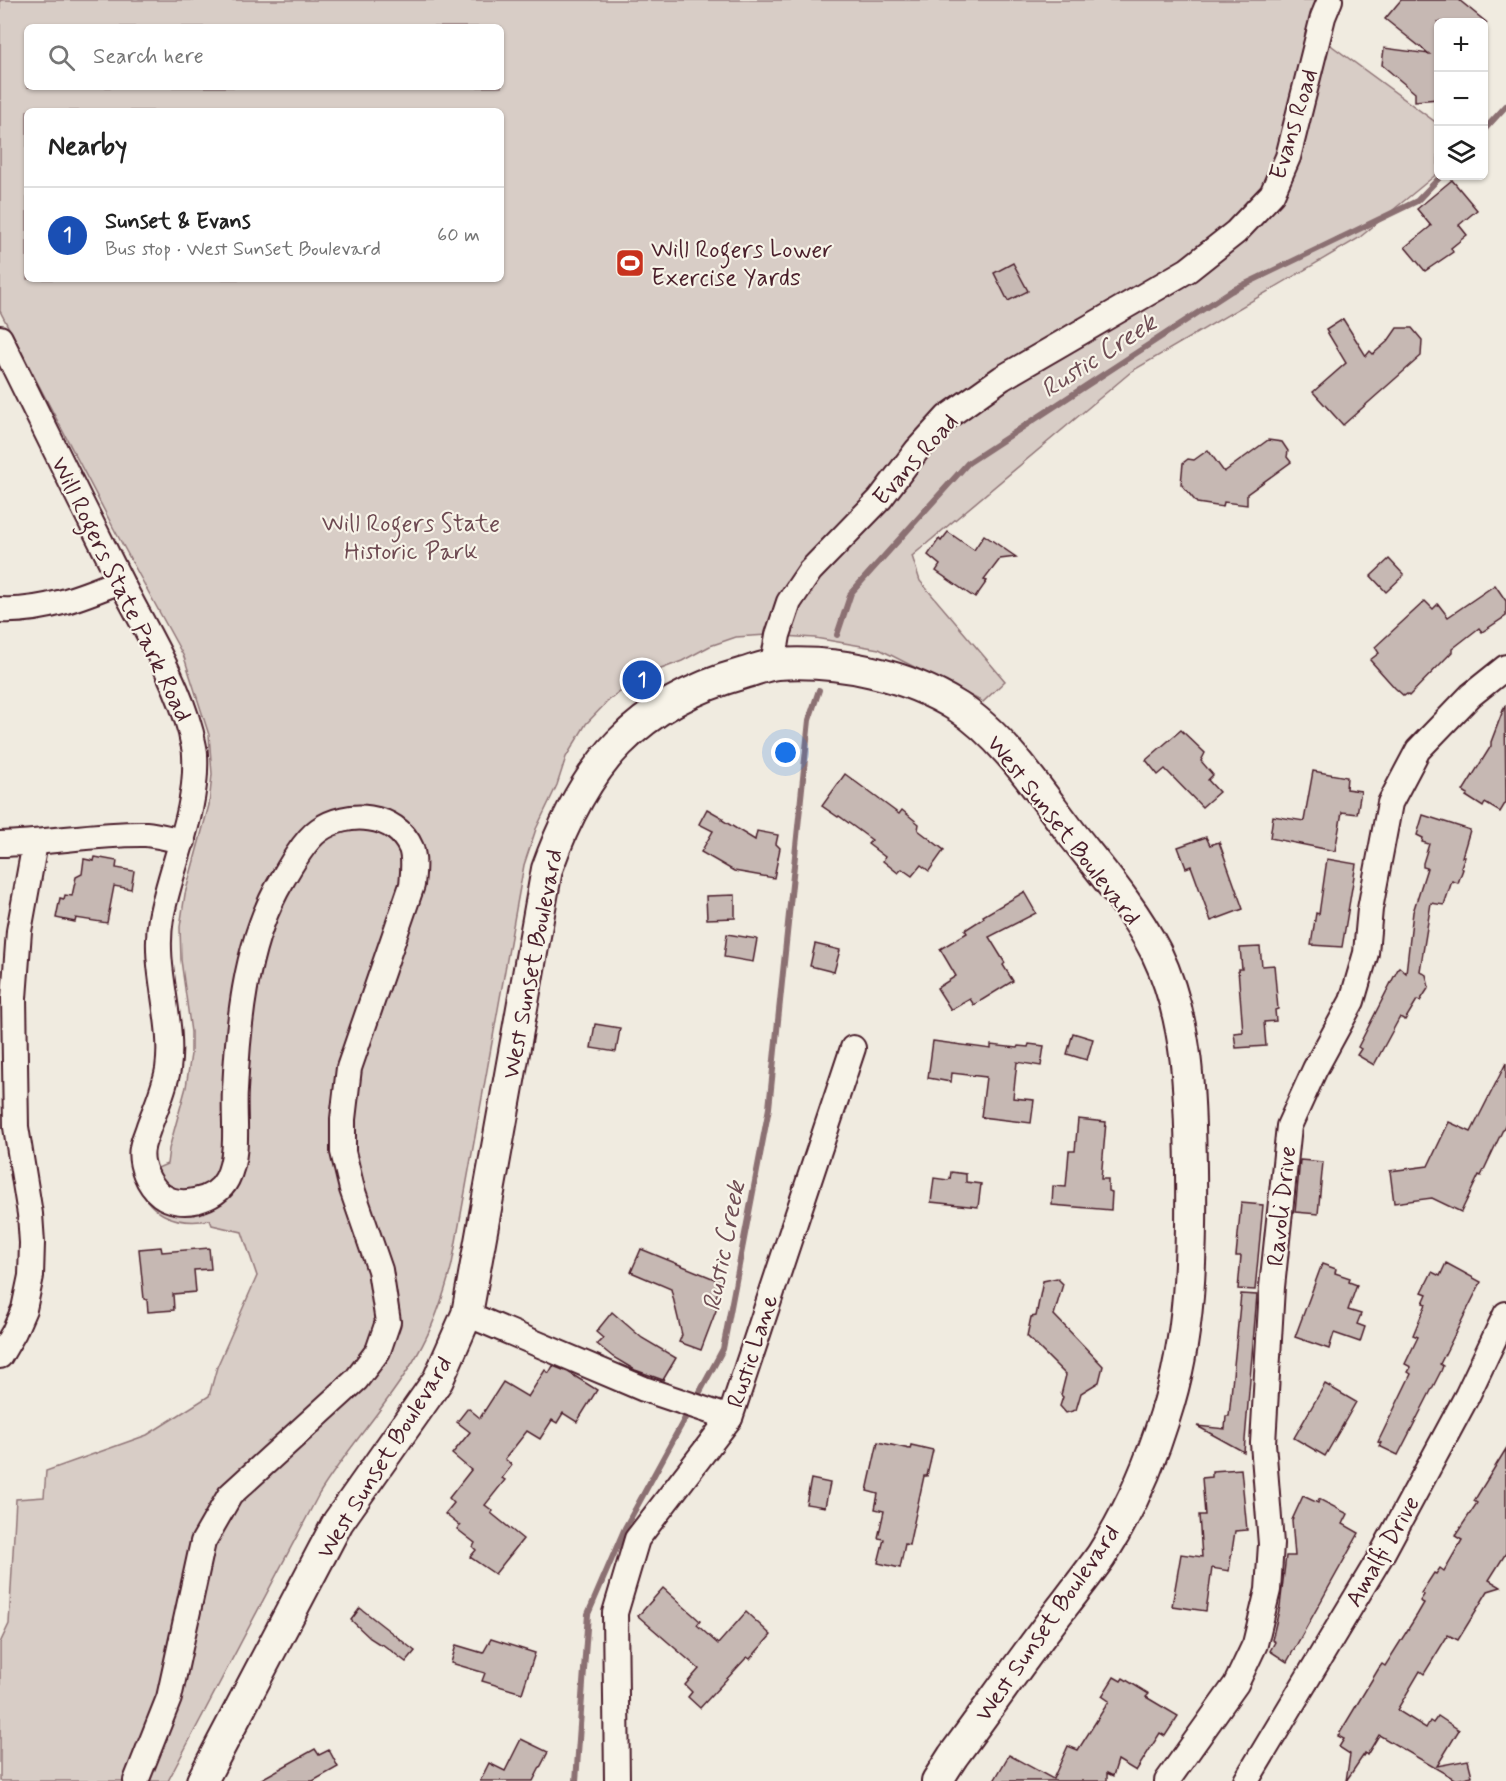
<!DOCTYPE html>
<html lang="en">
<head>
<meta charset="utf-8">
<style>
	:root { --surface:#fff; --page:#f2f2f2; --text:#222; --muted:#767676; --line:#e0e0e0; --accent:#d93025 }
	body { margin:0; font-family:Mynerve,sans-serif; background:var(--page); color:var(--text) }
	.controls { position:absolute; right:18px; top:18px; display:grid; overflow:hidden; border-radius:9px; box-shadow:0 2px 4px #0004 }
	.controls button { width:54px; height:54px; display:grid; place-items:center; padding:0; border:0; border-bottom:2px solid var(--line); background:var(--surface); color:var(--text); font:30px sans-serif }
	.you { position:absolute; left:786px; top:753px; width:21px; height:21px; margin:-15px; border:4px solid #fff; border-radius:50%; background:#1a73e8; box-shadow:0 0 0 9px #1a73e833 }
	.badge { display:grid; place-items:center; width:39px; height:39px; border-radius:50%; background:var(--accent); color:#fff; font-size:20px; font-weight:700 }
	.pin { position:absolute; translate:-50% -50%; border:3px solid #fff; box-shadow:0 2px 6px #0006 }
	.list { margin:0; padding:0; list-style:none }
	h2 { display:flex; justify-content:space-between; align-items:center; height:78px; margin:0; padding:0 24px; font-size:26px }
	h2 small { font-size:20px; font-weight:400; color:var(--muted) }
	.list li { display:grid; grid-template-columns:39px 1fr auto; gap:18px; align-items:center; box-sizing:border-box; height:96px; padding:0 24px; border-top:2px solid var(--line) }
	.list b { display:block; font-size:22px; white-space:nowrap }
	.list p { margin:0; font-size:20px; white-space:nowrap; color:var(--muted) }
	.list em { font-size:20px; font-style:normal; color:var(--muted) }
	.icon { flex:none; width:33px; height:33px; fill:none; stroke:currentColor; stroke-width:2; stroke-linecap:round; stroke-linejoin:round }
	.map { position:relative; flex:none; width:1506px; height:1781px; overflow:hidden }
	.search { position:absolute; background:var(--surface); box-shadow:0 2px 4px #0004; left:24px; top:24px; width:480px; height:66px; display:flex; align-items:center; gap:15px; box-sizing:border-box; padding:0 21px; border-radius:9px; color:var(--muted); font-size:22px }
	.panel { position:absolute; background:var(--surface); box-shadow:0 2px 4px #0004; left:24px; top:108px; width:480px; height:174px; border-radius:9px }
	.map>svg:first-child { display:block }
</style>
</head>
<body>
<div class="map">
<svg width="1506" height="1781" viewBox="0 0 1506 1781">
	<rect width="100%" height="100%" fill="#f0ebe0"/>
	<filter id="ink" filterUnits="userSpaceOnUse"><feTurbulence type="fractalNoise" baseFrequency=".0167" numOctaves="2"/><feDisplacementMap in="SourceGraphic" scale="12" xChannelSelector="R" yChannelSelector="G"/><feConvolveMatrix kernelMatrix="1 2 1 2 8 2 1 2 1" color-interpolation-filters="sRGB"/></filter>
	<g filter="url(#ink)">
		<path fill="#d8cdc6" stroke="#917678" stroke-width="1.5" fill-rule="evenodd" d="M0,0H1320L1316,16L1332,46L1438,124V173L1359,238L1132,371L912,556L920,581L1005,681L983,702L879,649L815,638L767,635L736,637L710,646L682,661L640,677L608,701L586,724L566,757L557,785L536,829L524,865L452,1264C444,1296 434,1326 417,1355C389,1404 349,1445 319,1494L168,1781H0V1643L9,1624L16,1499L44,1497L46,1471L147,1435L209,1396L217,1367L257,1276L242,1232L212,1225L210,1220C173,1226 148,1214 135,1178L167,1164L169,1149L186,1087L191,1054V1032L181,960L180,927L185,894L209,805L212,774L209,735L184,657L114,529L0,311ZM27,27H501V87H27ZM27,111H501V279H27Z"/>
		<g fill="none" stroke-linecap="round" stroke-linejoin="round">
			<g stroke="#8b6f72" stroke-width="6">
				<polyline points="1484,130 1506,106"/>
				<polyline points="837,635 851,593 968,463 1231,291 1417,201 1441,176"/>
				<polyline points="695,1401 723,1349 769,1108 809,720 819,690"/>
				<polyline points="576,1781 588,1614 625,1528 690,1409"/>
			</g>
		</g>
		<g fill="#c6b8b3" stroke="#4a1f2b" stroke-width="1.5">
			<polygon points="1401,0 1459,0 1486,22 1438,22 1438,99 1415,101 1415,93 1382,65 1384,48 1429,54 1385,19"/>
			<polygon points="1452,180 1477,210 1459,225 1467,235 1451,248 1453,252 1425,271 1405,247 1431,226 1417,209"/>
			<polygon points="1013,263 1028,291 1008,301 994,273"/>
			<polygon points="1343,319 1366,356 1370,351 1373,354 1388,341 1397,328 1412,328 1422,340 1421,356 1343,425 1313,392 1346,363 1326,330"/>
			<polygon points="1268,440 1282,442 1288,451 1287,457 1291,462 1247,494 1247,505 1224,502 1223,507 1197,503 1181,484 1183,463 1188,459 1194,460 1208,450 1224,472"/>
			<polygon points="948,532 974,550 984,535 1016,557 1000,559 984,580 987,581 975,598 936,571 940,565 928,555 939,539 941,541"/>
			<polygon points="1389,559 1404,575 1386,592 1371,576"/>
			<polygon points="1495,585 1506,601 1506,616 1482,632 1479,628 1452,649 1452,652 1409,696 1407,694 1404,696 1395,688 1370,660 1379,653 1375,647 1425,601 1433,609 1438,604 1448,617"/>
			<polygon points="1505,705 1506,802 1500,812 1485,803 1483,807 1466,796 1468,794 1463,791 1491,746 1491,742"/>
			<polygon points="1181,730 1205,753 1201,761 1213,775 1208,780 1219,792 1202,807 1165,769 1158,775 1146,760"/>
			<polygon points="1313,771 1347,777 1346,789 1361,791 1357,814 1342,812 1335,851 1270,838 1273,816 1304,821"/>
			<polygon points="845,774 899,814 902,810 919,824 918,830 944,850 929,871 921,865 912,876 902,869 898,873 883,861 885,857 868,844 872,840 839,816 838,817 822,806"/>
			<polygon points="707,809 723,818 722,820 755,840 757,831 778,835 776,844 780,848 774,878 734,871 701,852 713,831 699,824"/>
			<polygon points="1423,815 1470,830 1462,857 1465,857 1461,868 1463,869 1458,883 1452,881 1444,905 1431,903 1420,971 1426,975 1429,987 1420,1001 1417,1000 1405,1020 1400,1017 1374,1065 1357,1055 1361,1049 1358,1047 1399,967 1406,973 1413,912 1427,868 1423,867 1423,863 1429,844 1422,842 1423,838 1417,835"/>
			<polygon points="1206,837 1210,845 1219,842 1243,909 1211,921 1191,866 1186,868 1178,847"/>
			<polygon points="95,857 117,861 116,868 134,871 131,889 114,886 107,923 76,918 75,922 56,918 60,898 64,899 65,895 72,896 76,877 82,874 84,859 94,861"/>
			<polygon points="1327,859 1356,864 1342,947 1311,945 1316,913 1319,914"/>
			<polygon points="1024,892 1036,913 989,937 1005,963 1003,965 1013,981 974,1005 970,999 951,1010 937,988 956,976 940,949 967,933 965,930 984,918 983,916"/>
			<polygon points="735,895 735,918 707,919 706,896"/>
			<polygon points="727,934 757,939 753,962 724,957"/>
			<polygon points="815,944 840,950 834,972 810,966"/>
			<polygon points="1260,947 1262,966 1274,965 1278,1009 1275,1010 1276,1021 1264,1022 1266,1046 1236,1048 1234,1033 1243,1032 1238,969 1242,969 1240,948"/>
			<polygon points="595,1024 620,1028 616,1052 591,1048"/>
			<polygon points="1073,1033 1093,1039 1087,1060 1067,1054"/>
			<polygon points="933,1041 991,1049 991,1045 1017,1048 1018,1046 1028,1047 1029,1044 1044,1046 1041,1066 1017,1062 1013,1098 1034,1100 1031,1123 981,1117 986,1077 952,1073 951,1082 928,1078"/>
			<polygon points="1506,1063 1506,1123 1481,1176 1479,1175 1461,1212 1432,1198 1394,1203 1390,1171 1428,1166 1449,1122 1471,1132"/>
			<polygon points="1078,1119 1106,1122 1101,1179 1108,1179 1108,1191 1112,1192 1111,1210 1052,1205 1053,1186 1066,1187 1069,1151 1075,1151"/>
			<polygon points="1300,1160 1323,1162 1318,1214 1295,1212"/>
			<polygon points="951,1172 966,1174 966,1182 981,1184 978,1207 931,1202 934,1178 948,1180 950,1179"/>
			<polygon points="1241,1203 1263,1205 1255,1290 1238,1289 1241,1256 1236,1256"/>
			<polygon points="161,1247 162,1252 209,1248 211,1269 194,1270 196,1292 173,1294 174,1310 148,1312 147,1300 144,1299 139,1249"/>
			<polygon points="641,1249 722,1282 712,1306 717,1308 701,1350 679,1342 682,1335 671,1289 631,1272"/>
			<polygon points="1446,1263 1481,1282 1440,1364 1443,1366 1441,1371 1398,1455 1379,1446 1381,1443 1378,1442 1411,1374 1408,1372 1411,1367 1405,1364 1418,1337 1413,1335 1426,1304 1423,1303 1427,1294 1422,1292 1432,1272 1440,1276"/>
			<polygon points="1322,1264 1336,1269 1335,1273 1350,1278 1349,1282 1357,1285 1348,1310 1361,1314 1357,1324 1365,1327 1360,1342 1334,1333 1329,1349 1295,1337"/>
			<polygon points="1057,1278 1063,1284 1054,1315 1103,1366 1099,1382 1081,1393 1076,1410 1066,1413 1060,1406 1063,1397 1061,1395 1066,1375 1027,1336 1031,1317 1036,1316 1043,1281"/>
			<polygon points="1241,1294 1257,1295 1244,1452 1197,1426 1225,1429 1226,1416 1229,1416"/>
			<polygon points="612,1312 642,1338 676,1358 663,1380 635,1370 613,1357 597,1344 603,1338 596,1332"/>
			<polygon points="553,1366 568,1372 597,1390 577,1422 563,1413 557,1423 552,1420 540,1439 527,1431 505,1459 512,1465 502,1478 505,1480 485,1505 493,1511 491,1513 523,1539 495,1574 470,1557 476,1550 473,1547 475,1543 457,1529 460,1526 445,1514 454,1503 449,1498 471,1470 452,1454 470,1432 457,1422 468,1408 480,1418 503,1382 528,1397 545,1370 549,1373"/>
			<polygon points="1325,1384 1356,1402 1325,1456 1294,1438"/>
			<polygon points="878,1442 910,1449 911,1445 933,1450 927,1476 924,1476 909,1545 905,1544 900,1568 878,1563 884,1539 878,1538 884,1511 875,1509 878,1494 867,1491"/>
			<polygon points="1506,1449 1506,1553 1489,1580 1501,1587 1488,1591 1458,1640 1448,1635 1424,1674 1420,1671 1397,1710 1426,1728 1430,1721 1433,1723 1438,1716 1459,1730 1437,1766 1468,1760 1472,1776 1456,1780 1379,1735 1367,1755 1365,1753 1346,1781 1350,1754 1339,1747 1344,1739 1338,1736 1379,1668 1382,1664 1385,1666 1417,1615 1424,1603 1420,1601 1424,1595 1421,1593 1434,1573 1436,1574 1440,1568 1444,1571 1462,1540 1455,1536 1477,1503 1474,1501"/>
			<polygon points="1241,1469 1247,1530 1235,1531 1229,1571 1212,1568 1206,1611 1172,1606 1181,1554 1202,1557 1199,1515 1205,1515 1202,1478 1212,1477 1212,1471"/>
			<polygon points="811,1479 830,1483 825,1507 806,1504"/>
			<polygon points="1303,1496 1318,1503 1319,1499 1348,1514 1343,1524 1359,1533 1287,1662 1270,1651 1275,1642 1272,1640 1280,1606 1286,1556 1295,1556 1292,1520"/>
			<polygon points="663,1588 700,1621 697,1625 718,1644 746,1612 771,1635 750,1659 747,1657 700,1708 688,1697 692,1692 685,1685 699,1669 638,1616"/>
			<polygon points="360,1608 415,1651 406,1662 382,1644 381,1645 370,1638 351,1620"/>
			<polygon points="491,1639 535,1653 522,1693 482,1681 485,1673 451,1663 456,1645 483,1653"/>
			<polygon points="1114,1677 1121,1681 1123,1678 1149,1694 1146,1697 1178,1716 1165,1736 1160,1733 1136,1771 1118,1760 1113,1776 1107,1773 1107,1781 994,1781 1009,1755 1053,1779 1068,1746 1078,1750 1109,1701 1102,1696"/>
			<polygon points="521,1739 548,1752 533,1781 480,1781 489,1763 505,1771"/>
			<polygon points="315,1749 319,1755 329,1750 338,1767 313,1781 258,1781"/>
		</g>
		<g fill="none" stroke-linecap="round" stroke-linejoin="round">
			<g stroke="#4a1f2b" stroke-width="28">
				<g id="minor">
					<path d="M0,338C40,419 80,501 121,582C146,631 177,680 191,733C192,740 195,748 195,755C198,812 171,864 161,918C152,968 175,1021 168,1069C165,1087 156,1108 149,1126C147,1133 143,1141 142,1148C139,1163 148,1185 161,1195C180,1209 216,1201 227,1179C240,1153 233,1118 235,1090C238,1025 245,950 276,891C286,873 303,841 319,830C347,810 396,813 411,848C415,859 413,874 412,885L349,1068L343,1119V1152L352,1189L380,1270L388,1322L378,1351L356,1380L230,1495L203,1542L169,1698L136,1781"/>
					<path d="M0,610C43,612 81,597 120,581"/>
					<polyline points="773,664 778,635 789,602 810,571 880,499 917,450 947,417 1002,378 1188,270 1236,232 1272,194 1288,157 1323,17 1330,0"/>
					<path d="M0,844C49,843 97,833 146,834C158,835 171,839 183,841"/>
					<polyline points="467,1314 644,1389 730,1418 853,1048"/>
					<polyline points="0,1356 14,1332 24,1309 31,1276 32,1243 30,1214 16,1127 14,998 19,931 35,843"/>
					<polyline points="617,1781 615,1613 637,1539 730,1418"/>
					<polyline points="1167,1781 1236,1684 1255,1644 1268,1590 1271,1544 1263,1443 1272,1287 1289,1126 1315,1069 1352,1001 1366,953 1370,909 1390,803 1418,750 1471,695 1506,667"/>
					<polyline points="1246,1781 1382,1554 1467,1396 1506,1314"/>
				</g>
			</g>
			<g stroke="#4a1f2b" stroke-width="34">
				<path id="major" d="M202,1781L338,1522L438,1380L467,1314L547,869C563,824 585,778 619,743C653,708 697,686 744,673C755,670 766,665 777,664C838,660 906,674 958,707C1003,736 1039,791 1072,834C1102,872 1134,909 1156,952C1189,1020 1190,1097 1191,1170C1192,1253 1191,1337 1165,1416C1150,1464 1128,1514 1101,1556C1086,1577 1070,1597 1054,1618C1020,1663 987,1710 953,1756L937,1781"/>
			</g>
			<use href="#minor" stroke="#f7f3e8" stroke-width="24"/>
			<use href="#major" stroke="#f7f3e8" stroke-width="30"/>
		</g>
	</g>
	<defs>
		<g id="stadium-square" transform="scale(1.5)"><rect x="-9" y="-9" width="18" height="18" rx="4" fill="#c8321e" stroke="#f7f3e8"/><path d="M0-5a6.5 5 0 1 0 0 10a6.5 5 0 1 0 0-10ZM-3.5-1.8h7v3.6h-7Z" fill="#fff"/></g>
	</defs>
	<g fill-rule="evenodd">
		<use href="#stadium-square" x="630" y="263"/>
	</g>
	<g text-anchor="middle" stroke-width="4.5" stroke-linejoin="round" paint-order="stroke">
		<g font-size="24" fill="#4a1f2b" stroke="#f7f3e8">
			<text transform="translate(1293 124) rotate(-73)" y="8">Evans Road</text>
			<text transform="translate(915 459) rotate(-48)" y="8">Evans Road</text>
			<text transform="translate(122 589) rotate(64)" y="8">Will Rogers State Park Road</text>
			<text transform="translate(1064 830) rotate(52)" y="8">West Sunset Boulevard</text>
			<text transform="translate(532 964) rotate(-79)" y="8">West Sunset Boulevard</text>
			<text transform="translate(1281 1206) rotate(-84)" y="8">Ravoli Drive</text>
			<text transform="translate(752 1351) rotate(-72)" y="8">Rustic Lane</text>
			<text transform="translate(384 1457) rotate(-58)" y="8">West Sunset Boulevard</text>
			<text transform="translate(1382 1551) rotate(-60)" y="8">Amalfi Drive</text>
			<text transform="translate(1047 1623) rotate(-55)" y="8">West Sunset Boulevard</text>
		</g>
		<g font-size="24" fill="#4a1f2b" stroke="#f7f3e8" text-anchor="start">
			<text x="651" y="257">Will Rogers Lower<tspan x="651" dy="28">Exercise Yards</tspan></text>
		</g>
		<g font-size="24" fill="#6e4a52" stroke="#f7f3e8">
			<text x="411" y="531">Will Rogers State<tspan x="411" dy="28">Historic Park</tspan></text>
		</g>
		<g font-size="26" font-style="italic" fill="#704e55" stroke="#f7f3e8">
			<text transform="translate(1098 355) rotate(-33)" y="9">Rustic Creek</text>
			<text transform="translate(723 1246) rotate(-79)" y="9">Rustic Creek</text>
		</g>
	</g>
</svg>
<div class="controls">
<button>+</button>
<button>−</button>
<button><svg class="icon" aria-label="layers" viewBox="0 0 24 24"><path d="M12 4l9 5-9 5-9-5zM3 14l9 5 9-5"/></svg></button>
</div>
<div class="you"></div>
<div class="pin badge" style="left:642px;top:680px;background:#1a4fb4">1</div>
<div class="search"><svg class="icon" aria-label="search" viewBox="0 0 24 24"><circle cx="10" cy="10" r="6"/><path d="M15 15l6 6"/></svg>Search here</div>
<section class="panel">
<h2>Nearby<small></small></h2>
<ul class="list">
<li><span class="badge" style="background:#1a4fb4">1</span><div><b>Sunset &amp; Evans</b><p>Bus stop · West Sunset Boulevard</p></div><em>60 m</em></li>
</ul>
</section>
</div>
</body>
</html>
